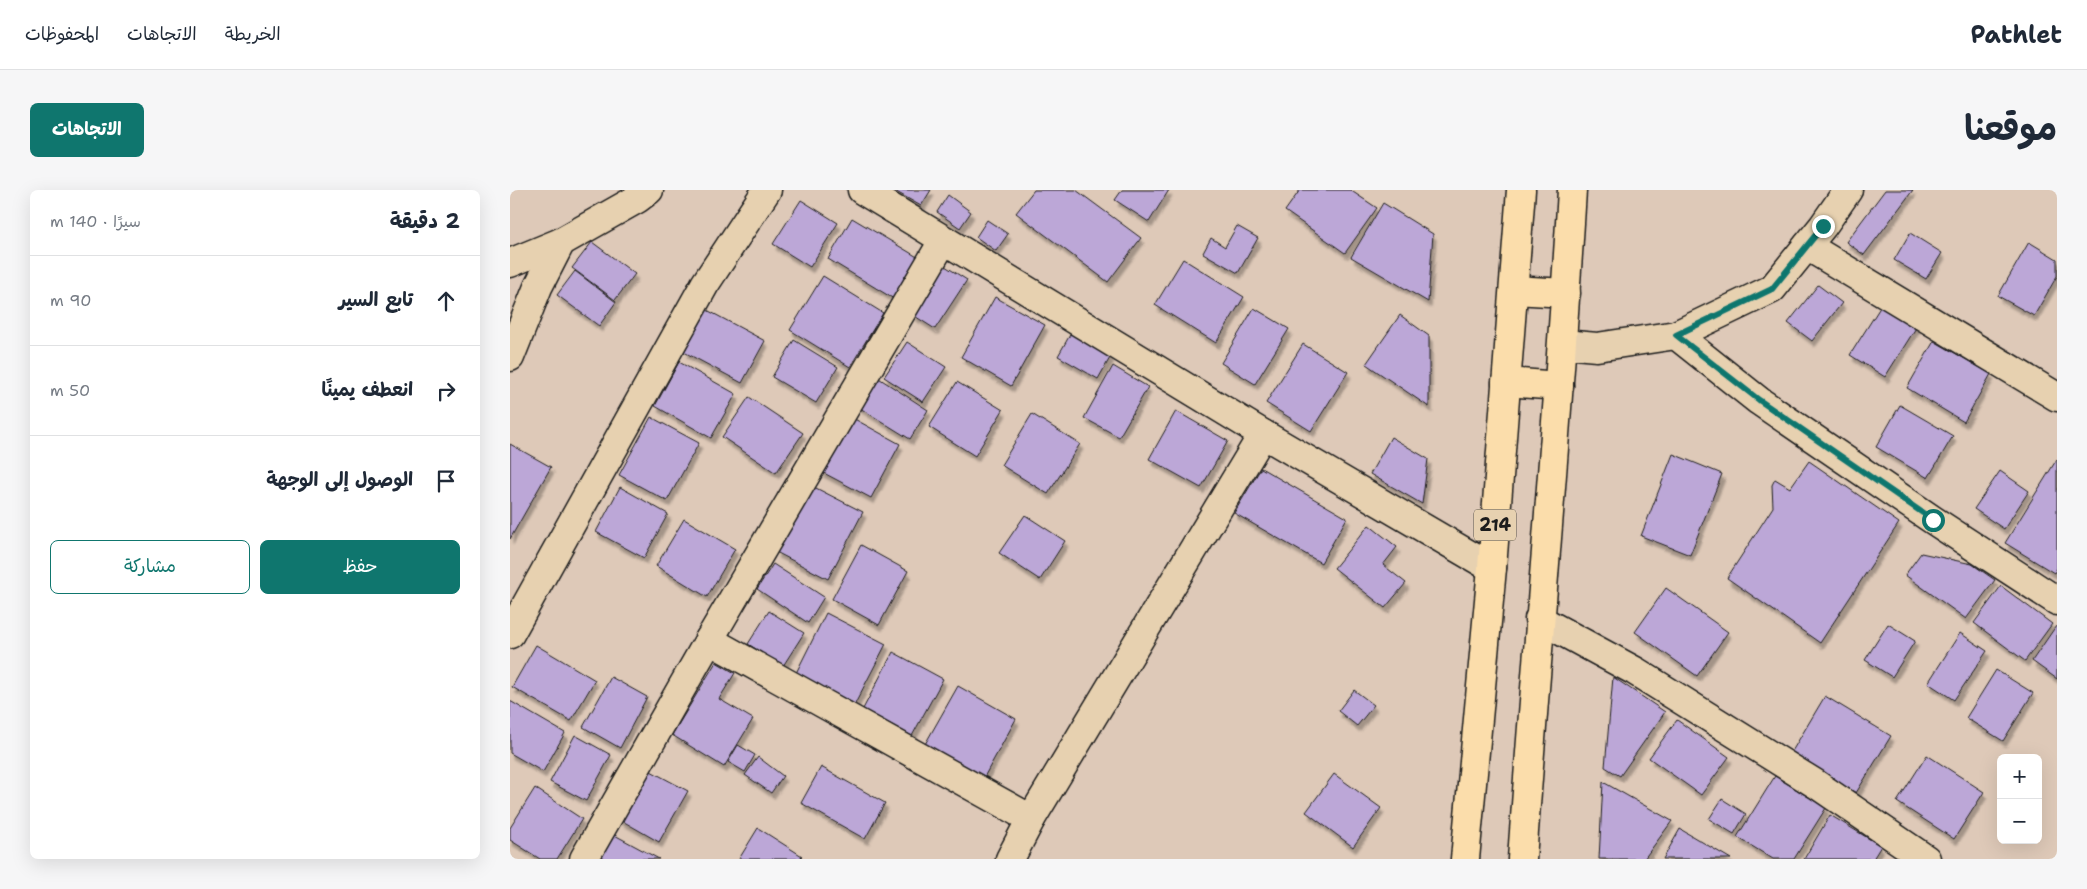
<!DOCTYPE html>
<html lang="ar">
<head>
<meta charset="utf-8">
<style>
	:root { --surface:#fff; --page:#f6f6f7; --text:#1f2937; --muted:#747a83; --line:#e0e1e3; --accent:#0f766e }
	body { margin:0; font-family:"Shantell Sans","Playpen Sans Arabic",sans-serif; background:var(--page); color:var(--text); direction:rtl }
	.controls { position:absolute; right:15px; bottom:15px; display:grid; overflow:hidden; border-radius:8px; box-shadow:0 5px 20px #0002 }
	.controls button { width:45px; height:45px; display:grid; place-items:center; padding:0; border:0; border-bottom:1px solid var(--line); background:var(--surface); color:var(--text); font:25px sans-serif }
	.stop { position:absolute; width:15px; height:15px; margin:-11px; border:4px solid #0f766e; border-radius:50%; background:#fff }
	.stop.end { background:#0f766e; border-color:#fff; box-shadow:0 1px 5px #0008 }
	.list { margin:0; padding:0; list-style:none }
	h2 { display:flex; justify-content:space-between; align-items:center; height:65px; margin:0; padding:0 20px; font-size:21px }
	h2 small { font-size:16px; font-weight:400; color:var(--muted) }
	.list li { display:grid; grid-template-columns:32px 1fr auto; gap:15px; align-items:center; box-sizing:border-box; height:90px; padding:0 20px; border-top:1px solid var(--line) }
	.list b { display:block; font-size:19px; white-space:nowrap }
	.list em { font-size:16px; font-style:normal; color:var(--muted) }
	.actions { display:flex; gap:10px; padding:15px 20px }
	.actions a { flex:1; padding:11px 0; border:1px solid var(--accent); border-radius:8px; text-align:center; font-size:18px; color:var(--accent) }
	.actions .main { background:var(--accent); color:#fff }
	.icon { flex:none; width:28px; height:28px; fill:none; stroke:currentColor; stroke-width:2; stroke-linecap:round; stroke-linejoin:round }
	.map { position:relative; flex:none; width:1547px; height:669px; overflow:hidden; direction:ltr; border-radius:8px }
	header { display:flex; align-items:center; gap:30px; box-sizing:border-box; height:70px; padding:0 25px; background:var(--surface); border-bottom:1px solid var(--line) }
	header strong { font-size:24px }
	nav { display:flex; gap:28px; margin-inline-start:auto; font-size:18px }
	.intro { display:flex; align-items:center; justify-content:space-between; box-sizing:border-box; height:120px; padding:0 30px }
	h1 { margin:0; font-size:35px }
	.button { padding:12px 22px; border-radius:8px; background:var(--accent); color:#fff; font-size:18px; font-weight:700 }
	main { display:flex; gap:30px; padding:0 30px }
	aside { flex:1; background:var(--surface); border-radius:8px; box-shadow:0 5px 20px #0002 }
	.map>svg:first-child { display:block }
</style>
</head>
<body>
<header>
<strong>Pathlet</strong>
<nav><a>الخريطة</a><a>الاتجاهات</a><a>المحفوظات</a></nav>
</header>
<div class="intro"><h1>موقعنا</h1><a class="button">الاتجاهات</a></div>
<main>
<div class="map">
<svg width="1547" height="669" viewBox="0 0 1547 669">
	<defs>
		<filter id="shadow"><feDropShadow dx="3" dy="5.5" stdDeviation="1" flood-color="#0004"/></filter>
	</defs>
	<rect width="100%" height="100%" fill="#dec9b8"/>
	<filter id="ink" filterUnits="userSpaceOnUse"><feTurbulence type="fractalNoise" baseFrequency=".02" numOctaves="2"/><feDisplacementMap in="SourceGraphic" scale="10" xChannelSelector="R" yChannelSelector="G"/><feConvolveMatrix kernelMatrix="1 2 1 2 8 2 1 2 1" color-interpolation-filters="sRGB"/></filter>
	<g filter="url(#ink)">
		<g fill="#bca7d7" stroke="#1c1c1c" filter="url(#shadow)">
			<polygon points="383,0 421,0 411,16"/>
			<polygon points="524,0 566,0 631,48 598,92 506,23"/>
			<polygon points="612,0 659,0 639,32 605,10"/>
			<polygon points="790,0 840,0 867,18 835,63 775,21"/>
			<polygon points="1375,0 1403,0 1354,65 1336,52"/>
			<polygon points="438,5 461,22 450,38 427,22"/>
			<polygon points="291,10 328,33 300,77 263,54"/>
			<polygon points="873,13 923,44 918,112 841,67"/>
			<polygon points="342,28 409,68 384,109 318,69"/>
			<polygon points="477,30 498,44 486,61 466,47"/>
			<polygon points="727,36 748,48 728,83 693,63 701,48 715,57"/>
			<polygon points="1400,43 1432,63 1416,89 1384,70"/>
			<polygon points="82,52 125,84 105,110 62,78"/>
			<polygon points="1519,52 1547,69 1547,86 1524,126 1488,106"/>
			<polygon points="673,69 734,107 706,153 645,115"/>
			<polygon points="435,76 457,90 425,139 403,125"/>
			<polygon points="65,81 106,112 89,136 47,105"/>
			<polygon points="313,86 373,123 340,177 280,140"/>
			<polygon points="1308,95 1332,113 1302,151 1278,133"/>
			<polygon points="485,107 535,135 501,196 451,167"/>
			<polygon points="1374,111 1409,133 1375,187 1340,165"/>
			<polygon points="744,118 779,139 745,194 711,173"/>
			<polygon points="197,120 255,151 232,193 174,162"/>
			<polygon points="890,125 919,146 919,217 856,174"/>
			<polygon points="561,143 601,166 588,189 548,166"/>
			<polygon points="284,150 328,177 306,213 262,187"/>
			<polygon points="1424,151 1481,184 1454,232 1397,198"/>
			<polygon points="397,152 436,177 413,212 374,187"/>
			<polygon points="793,154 838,182 801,241 756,213"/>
			<polygon points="169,172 226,204 201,248 145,216"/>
			<polygon points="603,176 638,197 609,247 574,228"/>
			<polygon points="364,185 418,220 400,249 345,215"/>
			<polygon points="447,192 493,220 465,266 419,237"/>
			<polygon points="239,207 293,243 266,283 212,247"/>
			<polygon points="1390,215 1443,246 1418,288 1366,257"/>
			<polygon points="666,221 718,251 691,298 639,269"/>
			<polygon points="522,224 570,254 538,304 491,275"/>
			<polygon points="339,226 390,254 361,308 310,281"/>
			<polygon points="141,227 189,253 157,311 109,285"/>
			<polygon points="881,247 918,269 912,314 860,284"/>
			<polygon points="0,254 41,277 0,349"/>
			<polygon points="1163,264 1212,284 1180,365 1131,346"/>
			<polygon points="1547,269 1547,378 1544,383 1495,353"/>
			<polygon points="1299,271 1389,333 1310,453 1217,388 1263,317 1262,295 1265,289 1280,298"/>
			<polygon points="751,278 837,328 811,373 724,323"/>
			<polygon points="1490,281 1519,301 1494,339 1464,319"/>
			<polygon points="300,295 353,322 318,389 266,362"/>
			<polygon points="110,297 158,324 134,368 86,342"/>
			<polygon points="515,325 555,351 530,390 489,363"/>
			<polygon points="174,329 225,359 197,407 146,376"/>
			<polygon points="859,335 887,357 873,375 896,393 875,418 824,378"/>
			<polygon points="351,355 398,381 369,435 322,409"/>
			<polygon points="1411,363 1462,374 1485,390 1456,429 1395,385"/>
			<polygon points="263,374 314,407 298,433 247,399"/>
			<polygon points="1491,396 1542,434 1515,471 1464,433"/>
			<polygon points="1156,398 1218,442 1187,486 1125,442"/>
			<polygon points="259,421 294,443 273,476 238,454"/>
			<polygon points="316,423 376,454 345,514 286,483"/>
			<polygon points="1378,434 1405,451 1382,487 1355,470"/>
			<polygon points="1546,436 1547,437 1547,489 1522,471"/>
			<polygon points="1450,443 1477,461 1444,510 1418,493"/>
			<polygon points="26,455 85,490 61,531 2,497"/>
			<polygon points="383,462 433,489 402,546 353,519"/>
			<polygon points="206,472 225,483 209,509 243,529 214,577 162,545"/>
			<polygon points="1486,480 1523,503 1493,551 1456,528"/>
			<polygon points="101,487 137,507 110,558 73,537"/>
			<polygon points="1103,487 1155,522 1110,586 1095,577"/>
			<polygon points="448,496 506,529 473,589 414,556"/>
			<polygon points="844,500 864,515 847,536 828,521"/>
			<polygon points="1315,506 1381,546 1346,603 1281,563"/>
			<polygon points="0,511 55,543 33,582 0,563"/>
			<polygon points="1167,530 1219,567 1191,605 1139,568"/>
			<polygon points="65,545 101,565 76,611 40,592"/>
			<polygon points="228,555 245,565 235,582 218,572"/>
			<polygon points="1417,565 1474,602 1444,649 1387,612"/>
			<polygon points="248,567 273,586 261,603 235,585"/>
			<polygon points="311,577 375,613 355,649 291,613"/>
			<polygon points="137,579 178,601 149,652 109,629"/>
			<polygon points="824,584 871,618 843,657 796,622"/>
			<polygon points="1265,586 1316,618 1284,669 1263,669 1227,647"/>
			<polygon points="1093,592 1162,631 1134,669 1089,669"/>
			<polygon points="25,598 72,629 47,669 30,669 0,650 0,638"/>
			<polygon points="1212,609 1236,624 1224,644 1199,629"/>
			<polygon points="1320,625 1371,656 1363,669 1294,669"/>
			<polygon points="248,638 292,666 289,669 229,669"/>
			<polygon points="1170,639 1221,669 1153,669"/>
			<polygon points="99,642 149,669 85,669"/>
		</g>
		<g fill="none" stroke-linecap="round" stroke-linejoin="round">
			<g stroke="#1c1c1c" stroke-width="31">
				<g id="minor">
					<polyline points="352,0 753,244 982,378"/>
					<polyline points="1297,56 1547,207"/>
					<polyline points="0,73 51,52 127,9 139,0"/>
					<polyline points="1166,145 1249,211 1423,330 1547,411"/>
					<polyline points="1053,154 1087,157 1166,145 1262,99 1313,36 1338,0"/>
					<polyline points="0,167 28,97 51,52"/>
					<polyline points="1029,429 1125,481 1306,594 1416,669"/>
					<polyline points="0,444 195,94 257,0"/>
					<polyline points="199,450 521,629"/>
					<polyline points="74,669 199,450 433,51"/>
					<polyline points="500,669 521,629 753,244"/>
				</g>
			</g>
			<g stroke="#1c1c1c" stroke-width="31">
				<g id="highway">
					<polyline points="1004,100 1056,103"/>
					<polyline points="996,192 1049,196"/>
					<polyline points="955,669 982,378 1011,0"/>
					<path d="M1012,669C1028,446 1049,223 1062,0"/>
				</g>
			</g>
			<use href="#minor" stroke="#e7d1b0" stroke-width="28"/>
			<use href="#highway" stroke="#fbddab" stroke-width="28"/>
		</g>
	</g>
	<g fill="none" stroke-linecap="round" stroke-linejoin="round" filter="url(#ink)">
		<polyline stroke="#0f766e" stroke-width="6" points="1313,36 1262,99 1166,145 1249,210 1423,330"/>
	</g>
	<g text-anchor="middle" stroke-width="4" stroke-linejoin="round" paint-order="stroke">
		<rect fill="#e7d1b0" stroke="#595248" stroke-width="1" x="964" y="319.5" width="42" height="31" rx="4"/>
		<g font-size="18" font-weight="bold" fill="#1c1c1c">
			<text x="985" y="341">214</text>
		</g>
	</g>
</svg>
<div class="controls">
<button>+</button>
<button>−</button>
</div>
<div class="stop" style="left:1423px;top:330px"></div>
<div class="stop end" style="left:1313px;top:36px"></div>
</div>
<aside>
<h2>2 دقيقة<small>سيرًا · 140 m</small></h2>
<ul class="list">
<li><svg class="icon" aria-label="ahead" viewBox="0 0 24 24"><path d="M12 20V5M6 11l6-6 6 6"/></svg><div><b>تابع السير</b></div><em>90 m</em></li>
<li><svg class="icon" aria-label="right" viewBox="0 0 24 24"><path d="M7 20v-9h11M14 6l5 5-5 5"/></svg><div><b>انعطف يمينًا</b></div><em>50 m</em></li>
<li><svg class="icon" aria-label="arrive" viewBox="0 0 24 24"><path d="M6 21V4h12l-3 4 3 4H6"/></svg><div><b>الوصول إلى الوجهة</b></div></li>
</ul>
<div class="actions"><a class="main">حفظ</a><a>مشاركة</a></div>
</aside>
</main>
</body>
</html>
